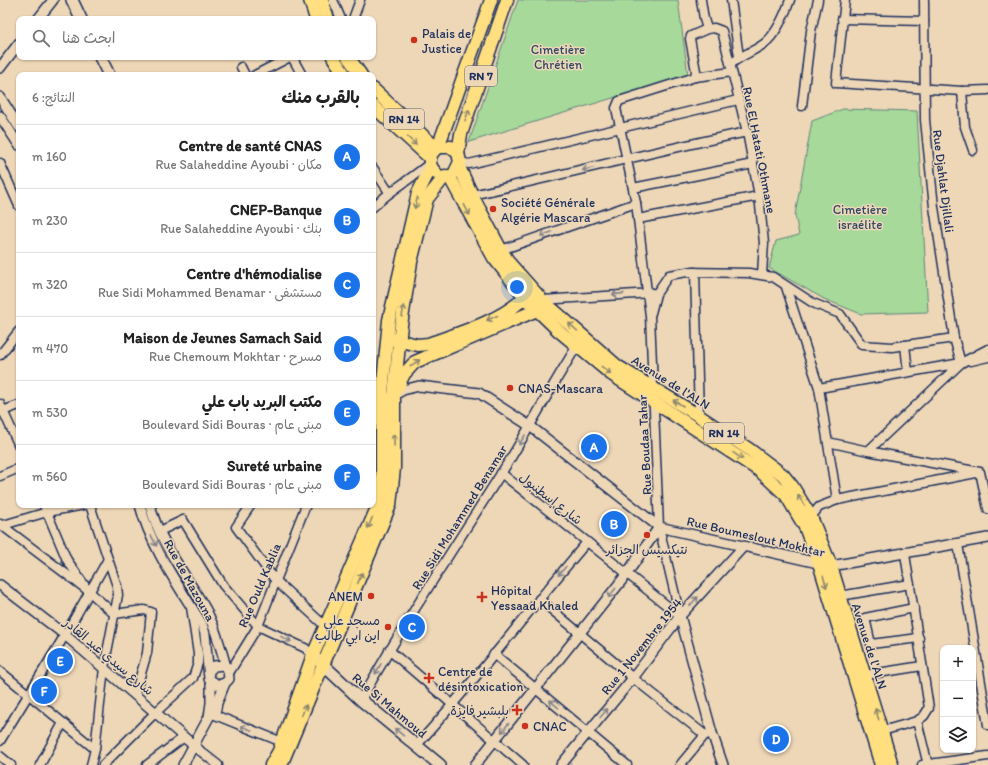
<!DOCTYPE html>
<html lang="ar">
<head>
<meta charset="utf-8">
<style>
	:root { --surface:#fff; --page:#f6f6f6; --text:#222; --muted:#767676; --line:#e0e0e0; --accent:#1a73e8 }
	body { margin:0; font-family:Itim,"Playpen Sans Arabic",sans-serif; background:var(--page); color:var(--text); direction:rtl }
	.controls { position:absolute; right:12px; bottom:12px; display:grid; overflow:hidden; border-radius:8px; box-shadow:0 1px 3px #0004 }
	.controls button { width:36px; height:36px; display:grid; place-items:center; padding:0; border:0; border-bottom:1px solid var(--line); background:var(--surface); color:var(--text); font:20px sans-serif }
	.you { position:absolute; left:517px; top:287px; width:14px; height:14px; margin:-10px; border:3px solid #fff; border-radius:50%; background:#1a73e8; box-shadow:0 0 0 6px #1a73e833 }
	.badge { display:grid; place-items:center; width:26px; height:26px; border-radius:50%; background:var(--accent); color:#fff; font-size:13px; font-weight:700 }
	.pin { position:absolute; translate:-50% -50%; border:2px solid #fff; box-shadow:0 1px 4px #0006 }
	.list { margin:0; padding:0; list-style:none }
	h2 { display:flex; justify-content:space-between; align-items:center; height:52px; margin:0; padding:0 16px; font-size:17px }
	h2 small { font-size:13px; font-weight:400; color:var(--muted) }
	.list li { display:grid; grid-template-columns:26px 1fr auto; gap:12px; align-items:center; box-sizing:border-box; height:64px; padding:0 16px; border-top:1px solid var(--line) }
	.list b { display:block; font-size:15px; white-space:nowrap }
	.list p { margin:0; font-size:13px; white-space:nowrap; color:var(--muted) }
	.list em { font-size:13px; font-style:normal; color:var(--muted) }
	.icon { flex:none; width:22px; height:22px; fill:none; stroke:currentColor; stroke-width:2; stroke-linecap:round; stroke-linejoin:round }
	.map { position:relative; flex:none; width:988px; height:765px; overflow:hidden; direction:ltr }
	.search { position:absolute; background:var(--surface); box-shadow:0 1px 3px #0004; left:16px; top:16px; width:360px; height:44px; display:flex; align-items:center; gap:10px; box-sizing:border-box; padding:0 14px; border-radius:8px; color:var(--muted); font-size:15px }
	.panel { position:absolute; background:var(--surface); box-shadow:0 1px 3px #0004; left:16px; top:72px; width:360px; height:436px; border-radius:8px; direction:rtl }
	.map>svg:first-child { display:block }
</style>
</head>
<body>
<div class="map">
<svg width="988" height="765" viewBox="0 0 988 765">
	<rect width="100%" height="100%" fill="#eed7b7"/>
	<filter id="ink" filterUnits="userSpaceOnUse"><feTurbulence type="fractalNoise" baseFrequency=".025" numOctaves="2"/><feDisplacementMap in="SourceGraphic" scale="8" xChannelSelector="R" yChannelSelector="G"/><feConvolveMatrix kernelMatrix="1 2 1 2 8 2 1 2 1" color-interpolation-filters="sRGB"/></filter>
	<g filter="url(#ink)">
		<g fill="#a6d99a" stroke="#60847c">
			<polygon points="518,0 678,0 688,75 469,142"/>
			<polygon points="843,109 917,111 928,312 861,314 824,299 769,268 776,241 799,235 795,215 812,121"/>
		</g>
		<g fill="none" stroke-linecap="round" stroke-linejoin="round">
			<g stroke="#1b2f5e" stroke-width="11">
				<g id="minor">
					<polyline points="333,0 341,19"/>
					<polyline points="701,0 704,19 707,29 714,28 722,31 747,132 759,196 764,243 762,274"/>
					<polyline points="731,0 739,57"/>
					<polyline points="845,0 836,83 962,91 988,90"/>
					<polyline points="924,0 925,120 934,207 954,338 961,363"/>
					<polyline points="353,19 360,0"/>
					<polyline points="842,19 924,21"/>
					<polyline points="292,57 302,75"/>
					<path d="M731,64C741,55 755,51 765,43C777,33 785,14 790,0"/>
					<polyline points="241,67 245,75"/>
					<polyline points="255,75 290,57"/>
					<polyline points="695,77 732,72"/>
					<polyline points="962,91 965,127 973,150"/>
					<polyline points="802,106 811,31 818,0"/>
					<polyline points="460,162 469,164 738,100"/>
					<polyline points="0,163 19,206"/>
					<polyline points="373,168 389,192"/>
					<polyline points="633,188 753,164"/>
					<path d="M472,195C563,175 654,151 747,132"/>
					<path d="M373,207C391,190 411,179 430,163"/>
					<polyline points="638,219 759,196"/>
					<polyline points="501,250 636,203"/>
					<polyline points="695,272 699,416"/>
					<polyline points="786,287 819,388 837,500 819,507 811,517"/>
					<polyline points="542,300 652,293"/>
					<polyline points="651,313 656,294 669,275 687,272 749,273 773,277 813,303 840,314 862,345 892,347 954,338"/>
					<polyline points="905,345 908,372"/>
					<polyline points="0,355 19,331"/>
					<polyline points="971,361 988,357"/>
					<polyline points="961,363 868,451 980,472 988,509"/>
					<polyline points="819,388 961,363 988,349"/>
					<polyline points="0,404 19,446"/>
					<polyline points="0,412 19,405"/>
					<polyline points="828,442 868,451"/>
					<polyline points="501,473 680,616"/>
					<polyline points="0,476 19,468"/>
					<polyline points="837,500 976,473"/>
					<polyline points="44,505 67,560 85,586"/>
					<polyline points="90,505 117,586 118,595 104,668 95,749 91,765"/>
					<polyline points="251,505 236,527 275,580 326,627"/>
					<polyline points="0,524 90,592 114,614 144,610 151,612 147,653 135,694"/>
					<polyline points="0,526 47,512 84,505"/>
					<polyline points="160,531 183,520 223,585 258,626 305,648 313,655"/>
					<polyline points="958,544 988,725"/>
					<polyline points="905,554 929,708 924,716 917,721 928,765"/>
					<polyline points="840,596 910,584"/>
					<polyline points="539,599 633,678 705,735"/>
					<polyline points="914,608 865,618 871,644 919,638"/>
					<polyline points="680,616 659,527 650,316 636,203 616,108 619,101 695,77 696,71 690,39 691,36 707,29"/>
					<polyline points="389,650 523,765"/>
					<polyline points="494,654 627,765"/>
					<polyline points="0,671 95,749"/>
					<polyline points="229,673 258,626 306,505"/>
					<polyline points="865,675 922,666"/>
					<path d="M361,700C407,618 459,540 509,461C532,423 553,384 577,346"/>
					<polyline points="210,713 282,742"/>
					<polyline points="882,731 917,721"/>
					<polyline points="0,741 65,635 107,561"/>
					<path d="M416,746C476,680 530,609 587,542"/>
					<polyline points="199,750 218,765"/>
					<polyline points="0,756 11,765"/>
					<polyline points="40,765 63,723"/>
					<polyline points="103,765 156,712 193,678 198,663 198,654 191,607"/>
					<polyline points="147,765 184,737"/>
					<polyline points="680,765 705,735 709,734"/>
					<polyline points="922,765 988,756"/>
				</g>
			</g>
			<g stroke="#1b2f5e" stroke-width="12">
				<g id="tertiary">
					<polyline points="38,19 53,0"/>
					<polyline points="0,68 19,43"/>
					<polyline points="0,97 19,127"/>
					<polyline points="0,116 19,145"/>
					<polyline points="394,395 403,390 419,386 479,393 530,426 659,527 831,566 988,538"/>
					<path d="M140,505C151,548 179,586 202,624L205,634L209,679L218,685L225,683L229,679L228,670L224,665L214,666L210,670"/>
					<path d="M150,505C159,543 187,576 206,610C215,627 221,648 226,667"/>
					<polyline points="0,585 65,635 199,750"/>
					<polyline points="680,616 712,733 723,765"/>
					<polyline points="215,714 217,703 225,683"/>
					<polyline points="183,765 209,717 211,703 211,681"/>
					<polyline points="475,765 626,575 659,527"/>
					<polyline points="561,765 633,678 680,616 743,547"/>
				</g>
			</g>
			<g stroke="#1b2f5e" stroke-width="14">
				<g id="secondary">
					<polyline points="72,0 81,19"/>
					<polyline points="100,57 109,75"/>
					<polyline points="373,405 382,393"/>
					<polyline points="318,660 361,700 440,765"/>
				</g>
			</g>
			<g stroke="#1b2f5e" stroke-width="15">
				<g id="primary">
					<polyline points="310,0 316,19"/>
					<polyline points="322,0 328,19"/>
					<polyline points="333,57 345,75"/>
					<polyline points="348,57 361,75"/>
					<polyline points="373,89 436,148"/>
					<polyline points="373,106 430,158"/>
					<polyline points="438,147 451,147 458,153 460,162 455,172"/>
					<polyline points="458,153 461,134 507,0"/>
					<polyline points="459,167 472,195 501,250 510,264 542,300 617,366 699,416 750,450 783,475 792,486 811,517 831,566 892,765"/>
					<path d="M436,173C427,165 428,154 438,147L491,0"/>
					<polyline points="449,176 494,258 529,302 559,331 611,374 760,471 786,495 805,527 819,563 881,765"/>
					<path d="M392,339L418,345L428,344C459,333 501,321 525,297"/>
					<polyline points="397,388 404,374 415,362 537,310"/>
					<polyline points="271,765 279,751 313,655 380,501 382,492 382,393 389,320 418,193 431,167"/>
					<polyline points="281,765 390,505 394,468 394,395 401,325 411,262 427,199 445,176"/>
				</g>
			</g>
			<use href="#minor" stroke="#eed7b7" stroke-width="8"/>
			<use href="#tertiary" stroke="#eed7b7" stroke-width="9"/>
			<use href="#secondary" stroke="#eed7b7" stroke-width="11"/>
			<use href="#primary" stroke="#ffdf80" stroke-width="12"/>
		</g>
		<defs><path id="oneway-shaft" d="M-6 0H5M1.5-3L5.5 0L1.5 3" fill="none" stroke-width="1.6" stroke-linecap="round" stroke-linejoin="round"/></defs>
		<g stroke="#8d876f">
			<use href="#oneway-shaft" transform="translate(467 115) rotate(-71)"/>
			<use href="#oneway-shaft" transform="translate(412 141) rotate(42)"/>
			<use href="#oneway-shaft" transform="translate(416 203) rotate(104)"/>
			<use href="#oneway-shaft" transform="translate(467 210) rotate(62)"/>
			<use href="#oneway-shaft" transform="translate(403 311) rotate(-80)"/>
			<use href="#oneway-shaft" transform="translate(492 318) rotate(156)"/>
			<use href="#oneway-shaft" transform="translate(573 327) rotate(-138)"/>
			<use href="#oneway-shaft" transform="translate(415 363) rotate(-37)"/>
			<use href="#oneway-shaft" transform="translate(606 370) rotate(38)"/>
			<use href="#oneway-shaft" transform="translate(678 403) rotate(-150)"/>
			<use href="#oneway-shaft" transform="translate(394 440) rotate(-91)"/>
			<use href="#oneway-shaft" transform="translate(738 456) rotate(34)"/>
			<use href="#oneway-shaft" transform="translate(801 500) rotate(-124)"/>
			<use href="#oneway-shaft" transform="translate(370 523) rotate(113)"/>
			<use href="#oneway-shaft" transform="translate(360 578) rotate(-67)"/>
			<use href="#oneway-shaft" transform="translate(825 582) rotate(73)"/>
			<use href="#oneway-shaft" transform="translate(304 710) rotate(-67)"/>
			<use href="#oneway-shaft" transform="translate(877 714) rotate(-107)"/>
		</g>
		<g stroke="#84838a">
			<use href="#oneway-shaft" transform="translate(588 169) rotate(166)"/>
			<use href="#oneway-shaft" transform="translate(546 234) rotate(161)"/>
			<use href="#oneway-shaft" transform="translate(618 294) rotate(176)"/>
			<use href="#oneway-shaft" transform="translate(522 440) rotate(122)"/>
			<use href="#oneway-shaft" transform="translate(154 541) rotate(63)"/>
			<use href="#oneway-shaft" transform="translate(562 571) rotate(130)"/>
			<use href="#oneway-shaft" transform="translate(612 593) rotate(128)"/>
			<use href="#oneway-shaft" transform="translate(694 601) rotate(-48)"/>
			<use href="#oneway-shaft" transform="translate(286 639) rotate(26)"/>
			<use href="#oneway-shaft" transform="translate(378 669) rotate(119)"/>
			<use href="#oneway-shaft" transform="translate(554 704) rotate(-139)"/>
			<use href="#oneway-shaft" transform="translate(604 713) rotate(-50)"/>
			<use href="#oneway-shaft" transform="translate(246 728) rotate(-158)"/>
			<use href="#oneway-shaft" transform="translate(505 728) rotate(128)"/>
			<use href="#oneway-shaft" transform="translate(399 732) rotate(-140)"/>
		</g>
	</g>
	<g fill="#c8321e" stroke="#eed7b7" stroke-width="1.5">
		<circle cx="414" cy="40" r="4"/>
		<circle cx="493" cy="209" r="4"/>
		<circle cx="510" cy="388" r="4"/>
		<circle cx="647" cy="535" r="4"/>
		<circle cx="371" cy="596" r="4"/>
		<path d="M480 591h4v4h4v4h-4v4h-4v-4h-4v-4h4z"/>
		<circle cx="388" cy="627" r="4"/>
		<path d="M427 672h4v4h4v4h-4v4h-4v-4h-4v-4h4z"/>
		<path d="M515 704h4v4h4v4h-4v4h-4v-4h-4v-4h4z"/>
		<circle cx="525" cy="726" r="4"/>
	</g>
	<g text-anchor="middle" stroke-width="3" stroke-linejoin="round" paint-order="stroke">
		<g fill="#eed7b7" stroke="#5a6179" stroke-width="1">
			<rect x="465" y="66" width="32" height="20" rx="3"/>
			<rect x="384" y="109" width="40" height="20" rx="3"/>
			<rect x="704" y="423" width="40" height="20" rx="3"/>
		</g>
		<g font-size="12" font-weight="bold" fill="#1b2f5e">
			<text x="481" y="80">RN 7</text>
			<text x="404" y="123">RN 14</text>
			<text x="724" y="437">RN 14</text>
		</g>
		<g font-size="13" fill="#1b2f5e" stroke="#eed7b7" text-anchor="start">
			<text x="422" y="38">Palais de<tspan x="422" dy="15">Justice</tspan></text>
			<text x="501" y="207">Société Générale<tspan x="501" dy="15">Algérie Mascara</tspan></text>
			<text x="518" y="393">CNAS-Mascara</text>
			<text x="647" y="554" text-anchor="middle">نتيكسيس الجزائر</text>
			<text x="491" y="595">Hôpital<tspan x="491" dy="15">Yessaad Khaled</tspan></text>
			<text x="363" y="601" text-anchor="end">ANEM</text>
			<text x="380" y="625" text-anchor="end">مسجد علي<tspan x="380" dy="15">اين ابي طالب</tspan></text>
			<text x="438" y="676">Centre de<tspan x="438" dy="15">désintoxication</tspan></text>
			<text x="509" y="715" text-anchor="end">بلبشير فايزة</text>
			<text x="533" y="731">CNAC</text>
		</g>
		<g font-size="13" fill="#304867" stroke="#eed7b7">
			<text x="558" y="54">Cimetière<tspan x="558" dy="15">Chrétien</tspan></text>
			<text x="860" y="214">Cimetière<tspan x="860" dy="15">israélite</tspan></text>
		</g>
		<g font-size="13" fill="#1b2f5e" stroke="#eed7b7">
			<text transform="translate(760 150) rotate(79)" y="5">Rue El Hatati Othmane</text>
			<text transform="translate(944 181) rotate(83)" y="5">Rue Djahlat Djillali</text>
			<text transform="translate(671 382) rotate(32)" y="5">Avenue de l'ALN</text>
			<text transform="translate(644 445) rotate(-93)" y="5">Rue Boudaa Tahar</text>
			<text transform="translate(551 498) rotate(38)" y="5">شارع إسطنبول</text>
			<text transform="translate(459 517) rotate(-58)" y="5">Rue Sidi Mohammed Benamar</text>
			<text transform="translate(756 536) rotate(13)" y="5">Rue Boumeslout Mokhtar</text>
			<text transform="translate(190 580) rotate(61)" y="5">Rue de Mazouna</text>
			<text transform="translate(259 585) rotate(-67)" y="5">Rue Ould Kablia</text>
			<text transform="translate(641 646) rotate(-51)" y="5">Rue 1 Novembre 1954</text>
			<text transform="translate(870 646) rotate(72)" y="5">Avenue de l'ALN</text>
			<text transform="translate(109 656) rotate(40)" y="5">شارع سيدي عبد القادر</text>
			<text transform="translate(390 705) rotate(40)" y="5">Rue Si Mahmoud</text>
		</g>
	</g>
</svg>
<div class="controls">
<button>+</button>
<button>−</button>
<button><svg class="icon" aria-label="layers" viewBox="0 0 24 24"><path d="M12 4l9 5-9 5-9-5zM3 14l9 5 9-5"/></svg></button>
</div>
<div class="you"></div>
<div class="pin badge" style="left:594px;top:447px">A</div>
<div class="pin badge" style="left:614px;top:524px">B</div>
<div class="pin badge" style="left:412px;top:627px">C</div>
<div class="pin badge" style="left:776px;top:739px">D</div>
<div class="pin badge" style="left:60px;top:661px">E</div>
<div class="pin badge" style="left:44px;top:691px">F</div>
<div class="search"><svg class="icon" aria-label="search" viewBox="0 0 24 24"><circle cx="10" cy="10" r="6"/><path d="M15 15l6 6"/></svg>ابحث هنا</div>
<section class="panel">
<h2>بالقرب منك<small>النتائج: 6</small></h2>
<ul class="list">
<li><span class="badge">A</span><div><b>Centre de santé CNAS</b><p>مكان · Rue Salaheddine Ayoubi</p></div><em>160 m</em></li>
<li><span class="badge">B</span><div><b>CNEP-Banque</b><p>بنك · Rue Salaheddine Ayoubi</p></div><em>230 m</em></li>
<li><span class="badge">C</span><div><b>Centre d'hémodialise</b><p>مستشفى · Rue Sidi Mohammed Benamar</p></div><em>320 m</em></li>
<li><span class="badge">D</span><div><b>Maison de Jeunes Samach Said</b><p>مسرح · Rue Chemoum Mokhtar</p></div><em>470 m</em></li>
<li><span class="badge">E</span><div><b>مكتب البريد باب علي</b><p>مبنى عام · Boulevard Sidi Bouras</p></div><em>530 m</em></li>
<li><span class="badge">F</span><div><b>Sureté urbaine</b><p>مبنى عام · Boulevard Sidi Bouras</p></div><em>560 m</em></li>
</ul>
</section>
</div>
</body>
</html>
